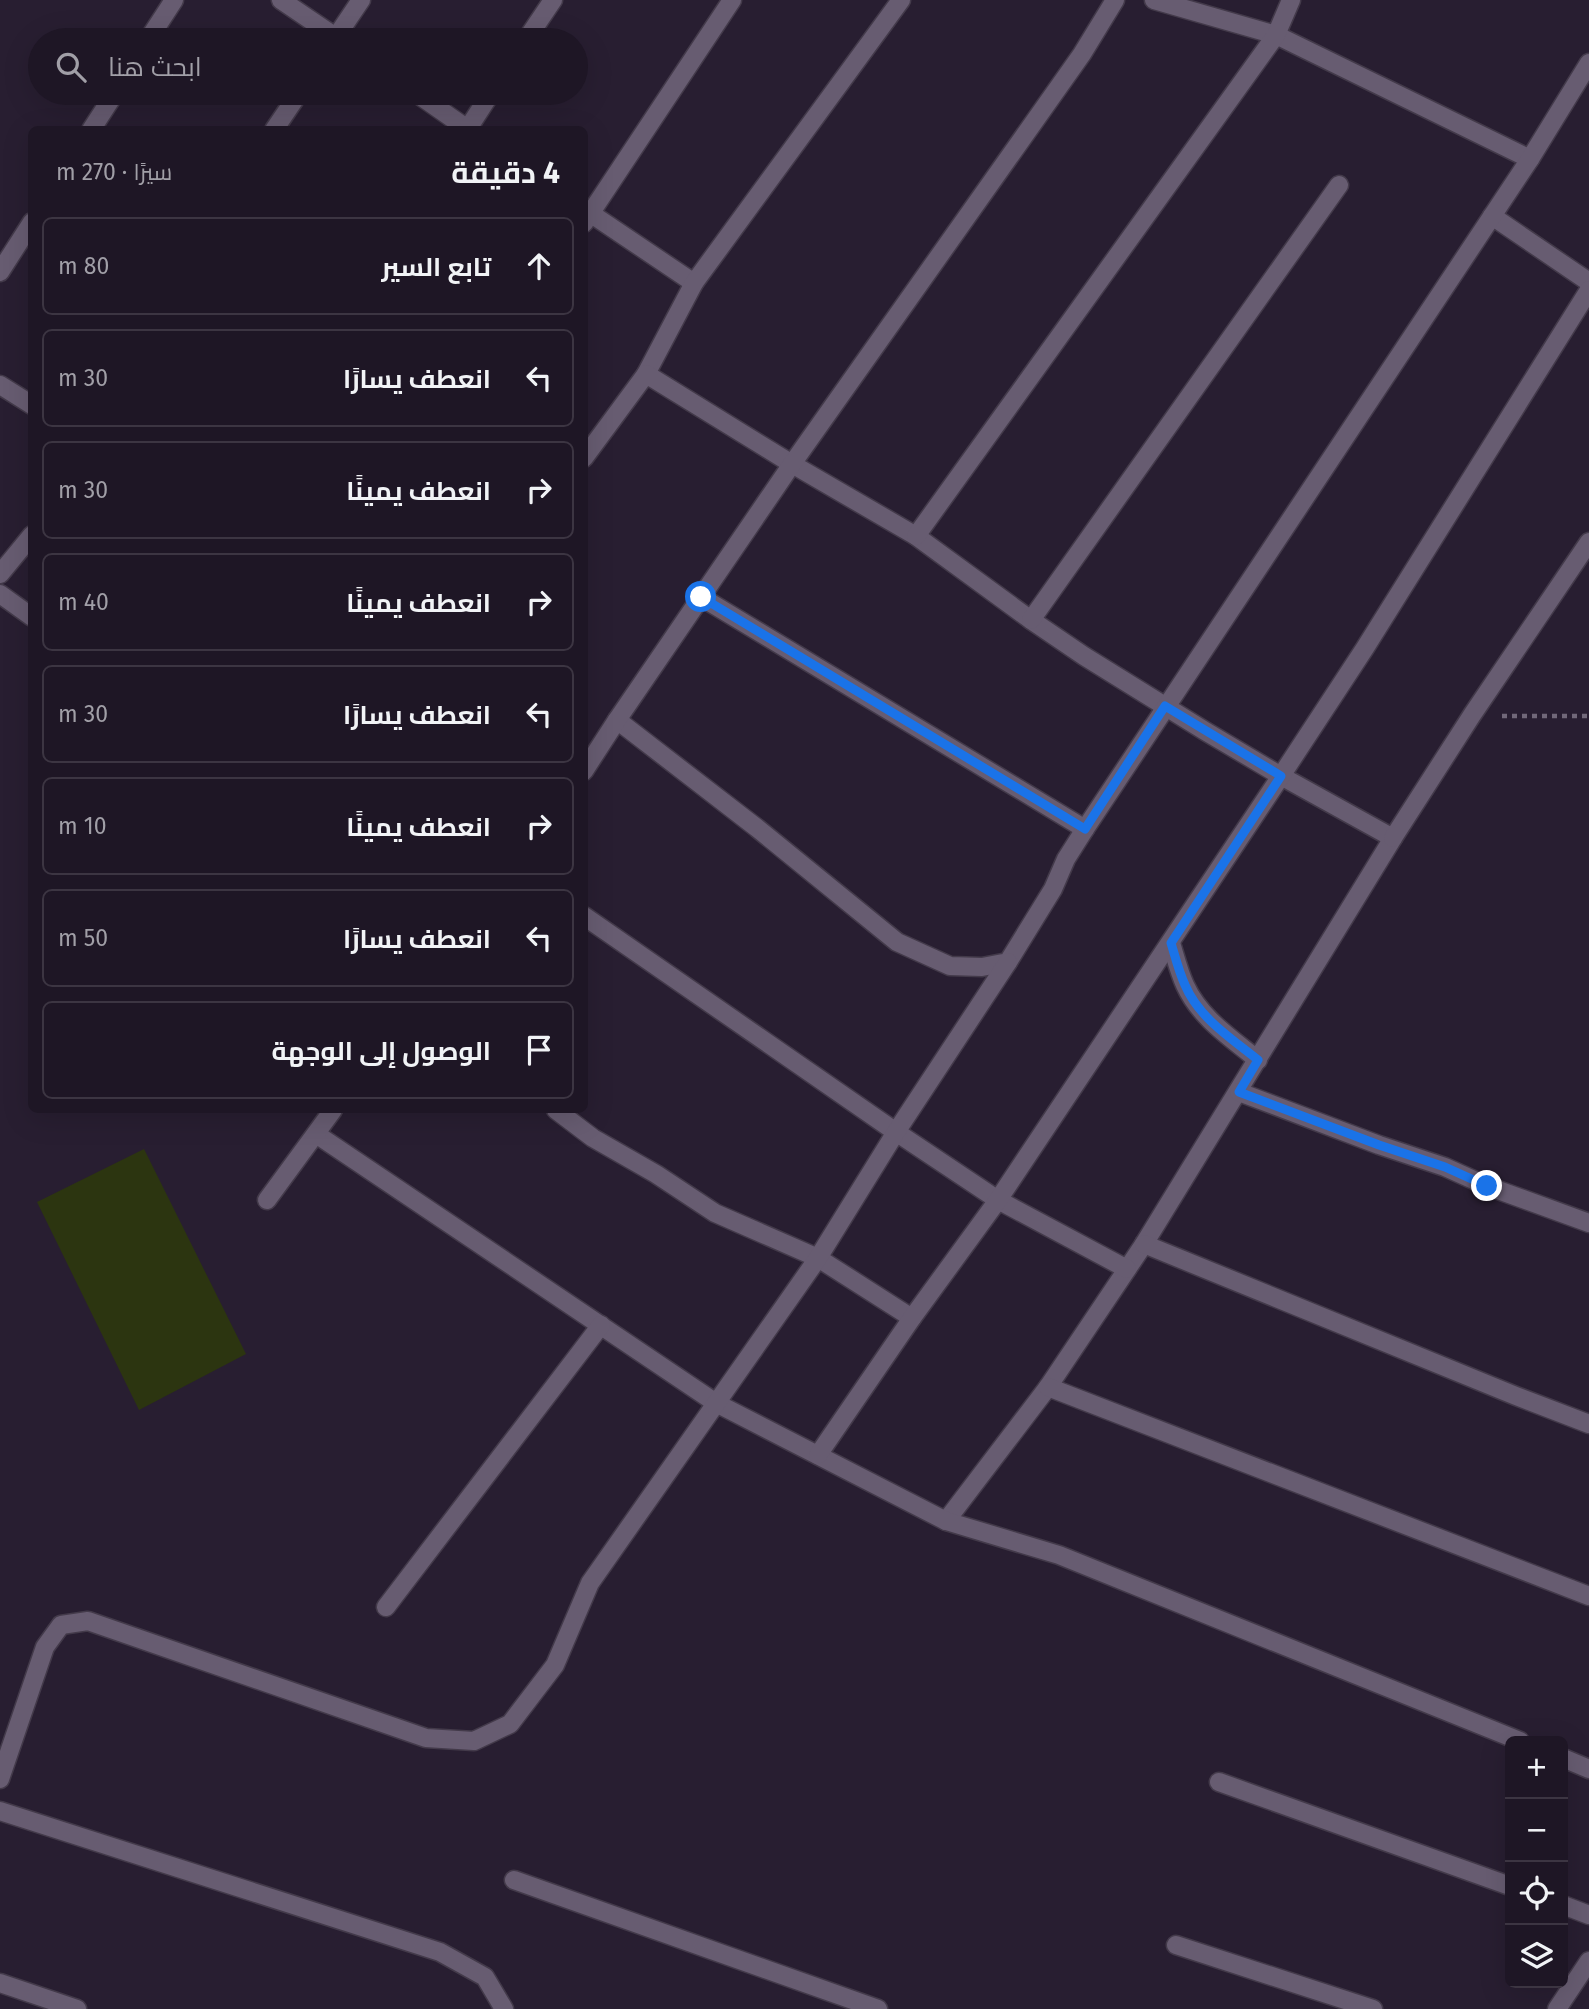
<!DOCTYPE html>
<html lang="ar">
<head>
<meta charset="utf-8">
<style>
	:root { --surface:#1e1625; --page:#2b2332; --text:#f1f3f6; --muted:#a19fa7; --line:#3c3542 }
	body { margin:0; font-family:"Fira Sans",Cairo,sans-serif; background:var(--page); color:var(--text); direction:rtl }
	.controls { position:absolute; right:21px; bottom:21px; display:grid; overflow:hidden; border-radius:10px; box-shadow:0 7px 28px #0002 }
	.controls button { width:63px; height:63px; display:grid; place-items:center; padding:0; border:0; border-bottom:2px solid var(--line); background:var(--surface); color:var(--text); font:35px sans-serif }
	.stop { position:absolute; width:21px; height:21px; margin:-16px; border:5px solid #1a73e8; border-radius:50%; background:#fff }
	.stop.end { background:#1a73e8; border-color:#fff; box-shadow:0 2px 7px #0008 }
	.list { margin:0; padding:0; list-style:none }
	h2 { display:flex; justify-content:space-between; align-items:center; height:91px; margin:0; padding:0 28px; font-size:30px }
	h2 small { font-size:23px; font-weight:400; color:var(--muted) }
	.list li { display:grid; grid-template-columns:46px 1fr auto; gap:21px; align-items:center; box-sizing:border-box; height:98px; margin:0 14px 14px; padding:0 14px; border:2px solid var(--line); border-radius:10px }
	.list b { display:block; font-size:26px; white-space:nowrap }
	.list em { font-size:23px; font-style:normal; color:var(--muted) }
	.icon { flex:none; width:38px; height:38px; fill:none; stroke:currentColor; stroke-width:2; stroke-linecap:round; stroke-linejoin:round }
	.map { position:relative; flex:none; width:1589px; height:2009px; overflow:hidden; direction:ltr }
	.search { position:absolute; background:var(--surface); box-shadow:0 7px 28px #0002; left:28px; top:28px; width:560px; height:77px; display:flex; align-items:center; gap:18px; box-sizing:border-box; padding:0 24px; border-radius:38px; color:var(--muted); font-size:26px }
	.panel { position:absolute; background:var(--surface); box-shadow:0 7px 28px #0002; left:28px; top:126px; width:560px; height:987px; border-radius:10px; direction:rtl }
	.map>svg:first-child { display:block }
</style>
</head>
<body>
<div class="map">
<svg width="1589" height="2009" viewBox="0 0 1589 2009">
	<rect width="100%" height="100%" fill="#281e31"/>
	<polygon fill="#2c3510" points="144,1149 246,1354 139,1410 37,1202"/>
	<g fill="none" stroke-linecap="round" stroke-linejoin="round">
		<g stroke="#433a4a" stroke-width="21">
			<g id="minor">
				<polyline points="281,0 340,40"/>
				<polyline points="1154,0 1276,35 1530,159"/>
				<polyline points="148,40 174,0"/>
				<polyline points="334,40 361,0"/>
				<polyline points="526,40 553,0"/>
				<polyline points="416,93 469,130"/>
				<polyline points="91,130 115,93"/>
				<polyline points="274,130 299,93"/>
				<polyline points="467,130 491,93"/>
				<polyline points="584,209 694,283"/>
				<polyline points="1492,216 1589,282"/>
				<polyline points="584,223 732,0"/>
				<polyline points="0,272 32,222"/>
				<polyline points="646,374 694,283 901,0"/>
				<polyline points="0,385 32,405"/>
				<polyline points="584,458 646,374 792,464 916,536 1031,620 1084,656 1205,731 1281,776 1393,838 1144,1244 1048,1387 946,1521"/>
				<polyline points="916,536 1276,35 1291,0"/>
				<polyline points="0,574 32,535"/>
				<polyline points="0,594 32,617"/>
				<polyline points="701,597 1085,829"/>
				<polyline points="1031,620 1339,185"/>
				<polyline points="617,720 757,828 897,942 950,966 982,967 1008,962 1053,889 1066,859 1085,829 1530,159 1589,63"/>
				<polyline points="584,771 617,720 792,464 1082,54 1115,0"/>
				<polyline points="1393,838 1472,715 1589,542"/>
				<polyline points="584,916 896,1132 998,1200 1127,1269"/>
				<path d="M1171,943C1175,956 1179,972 1185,985C1200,1018 1231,1038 1258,1060"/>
				<polyline points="1239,1092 1379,1145 1445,1167 1487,1186 1589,1223"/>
				<polyline points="556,1110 593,1138 656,1174 715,1213 818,1258 912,1318"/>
				<polyline points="316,1134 716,1403 946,1521 1059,1555 1520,1741"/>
				<polyline points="267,1200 333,1110"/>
				<polyline points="1144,1244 1516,1396 1589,1424"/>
				<polyline points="1048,1387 1589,1596"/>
				<polyline points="818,1455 912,1318 998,1200 1281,776 1365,648 1589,290"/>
				<polyline points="386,1607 601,1325"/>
				<polyline points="1563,1758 1589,1769"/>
				<polyline points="0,1779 45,1647 61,1625 88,1621 426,1738 474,1741 510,1724 555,1665 590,1583 818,1258 896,1132 1008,962"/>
				<polyline points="1219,1782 1510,1886"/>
				<polyline points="0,1811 440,1952 485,1977 504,2009"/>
				<polyline points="514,1880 878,2009"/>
				<polyline points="1563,1905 1589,1915"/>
				<polyline points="1176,1945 1373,2009"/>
				<polyline points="0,1983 77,2009"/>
				<polyline points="1557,2009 1589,1961"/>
			</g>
		</g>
		<polyline stroke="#716879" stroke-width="4.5" stroke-dasharray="5 5" stroke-linecap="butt" points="1502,716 1589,716"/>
		<use href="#minor" stroke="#675c71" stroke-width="18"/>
	</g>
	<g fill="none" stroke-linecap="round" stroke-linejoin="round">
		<path stroke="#1a73e8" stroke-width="9" d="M701,597L1085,829L1165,706L1281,776L1171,943C1175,956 1179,972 1185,985C1199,1018 1231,1038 1258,1060L1239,1092L1379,1145L1445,1167L1487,1186"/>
	</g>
</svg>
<div class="controls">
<button>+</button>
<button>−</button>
<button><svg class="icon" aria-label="locate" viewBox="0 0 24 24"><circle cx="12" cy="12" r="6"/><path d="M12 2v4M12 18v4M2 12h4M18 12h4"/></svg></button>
<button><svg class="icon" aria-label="layers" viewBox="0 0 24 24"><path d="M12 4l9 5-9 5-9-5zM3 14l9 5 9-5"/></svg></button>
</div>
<div class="stop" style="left:701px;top:597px"></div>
<div class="stop end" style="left:1487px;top:1186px"></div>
<div class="search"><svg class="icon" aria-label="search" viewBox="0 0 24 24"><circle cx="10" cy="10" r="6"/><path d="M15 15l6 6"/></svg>ابحث هنا</div>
<section class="panel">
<h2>4 دقيقة<small>سيرًا · 270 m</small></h2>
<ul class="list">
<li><svg class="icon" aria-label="ahead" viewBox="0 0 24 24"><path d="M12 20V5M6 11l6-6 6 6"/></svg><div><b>تابع السير</b></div><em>80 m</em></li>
<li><svg class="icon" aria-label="left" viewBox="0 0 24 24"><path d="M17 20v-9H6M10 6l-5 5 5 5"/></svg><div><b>انعطف يسارًا</b></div><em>30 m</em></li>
<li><svg class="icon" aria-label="right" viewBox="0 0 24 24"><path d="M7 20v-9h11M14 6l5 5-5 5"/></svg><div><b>انعطف يمينًا</b></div><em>30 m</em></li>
<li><svg class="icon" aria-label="right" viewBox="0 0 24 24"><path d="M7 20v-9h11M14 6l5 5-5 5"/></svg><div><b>انعطف يمينًا</b></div><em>40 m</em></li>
<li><svg class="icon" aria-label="left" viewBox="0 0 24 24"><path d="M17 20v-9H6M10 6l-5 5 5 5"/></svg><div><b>انعطف يسارًا</b></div><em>30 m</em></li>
<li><svg class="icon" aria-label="right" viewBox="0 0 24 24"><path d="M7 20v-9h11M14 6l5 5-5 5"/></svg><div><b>انعطف يمينًا</b></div><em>10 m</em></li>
<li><svg class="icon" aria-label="left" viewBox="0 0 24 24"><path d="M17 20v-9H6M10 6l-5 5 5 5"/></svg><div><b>انعطف يسارًا</b></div><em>50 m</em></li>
<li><svg class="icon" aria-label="arrive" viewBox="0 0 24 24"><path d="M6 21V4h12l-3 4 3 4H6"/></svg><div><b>الوصول إلى الوجهة</b></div></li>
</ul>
</section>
</div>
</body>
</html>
